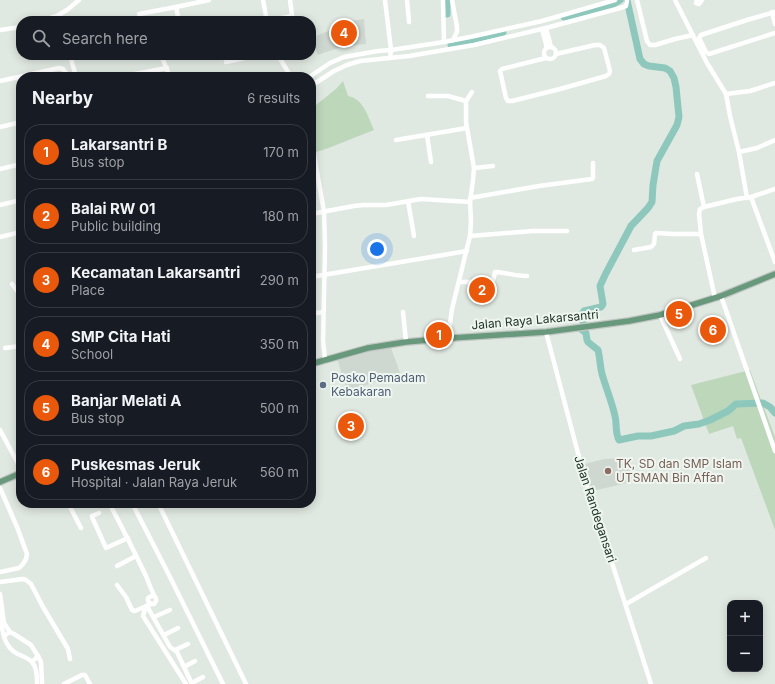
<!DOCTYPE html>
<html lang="en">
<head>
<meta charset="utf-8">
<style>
	:root { --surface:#171b24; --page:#242831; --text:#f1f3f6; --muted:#9ea1a6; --line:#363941; --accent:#ea580c }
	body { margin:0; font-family:Inter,sans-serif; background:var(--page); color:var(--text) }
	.controls { position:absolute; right:12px; bottom:12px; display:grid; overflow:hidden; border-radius:8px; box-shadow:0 2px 10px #0003 }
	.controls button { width:36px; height:36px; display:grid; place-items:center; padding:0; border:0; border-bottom:1px solid var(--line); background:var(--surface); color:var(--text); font:20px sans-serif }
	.you { position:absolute; left:377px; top:249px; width:14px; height:14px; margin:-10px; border:3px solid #fff; border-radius:50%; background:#1a73e8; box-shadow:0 0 0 6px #1a73e833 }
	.badge { display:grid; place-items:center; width:26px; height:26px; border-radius:50%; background:var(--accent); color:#fff; font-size:13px; font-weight:700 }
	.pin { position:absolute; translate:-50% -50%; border:2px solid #fff; box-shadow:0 1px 4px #0006 }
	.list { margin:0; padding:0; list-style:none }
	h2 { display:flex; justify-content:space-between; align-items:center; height:52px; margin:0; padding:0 16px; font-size:17px }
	h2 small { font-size:13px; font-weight:400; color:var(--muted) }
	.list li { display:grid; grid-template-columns:26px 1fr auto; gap:12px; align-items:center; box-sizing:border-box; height:56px; margin:0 8px 8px; padding:0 8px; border:1px solid var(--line); border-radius:16px }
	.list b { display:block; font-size:15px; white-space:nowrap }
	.list p { margin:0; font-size:13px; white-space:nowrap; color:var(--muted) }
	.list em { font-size:13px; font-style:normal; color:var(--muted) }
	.icon { flex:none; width:22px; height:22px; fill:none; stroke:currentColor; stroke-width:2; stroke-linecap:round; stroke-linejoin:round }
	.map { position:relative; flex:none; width:775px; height:684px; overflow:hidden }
	.search { position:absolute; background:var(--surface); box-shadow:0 2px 10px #0003; left:16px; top:16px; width:300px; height:44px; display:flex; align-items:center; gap:10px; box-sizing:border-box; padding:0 14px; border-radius:16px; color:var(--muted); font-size:15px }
	.panel { position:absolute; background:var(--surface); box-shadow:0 2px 10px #0003; left:16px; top:72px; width:300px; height:436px; border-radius:16px }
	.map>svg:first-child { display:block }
</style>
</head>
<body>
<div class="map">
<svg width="775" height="684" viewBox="0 0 775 684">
	<rect width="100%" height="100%" fill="#e0e9e1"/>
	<g fill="#ced8d0">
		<polygon points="364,19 366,44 341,47 318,55 311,38 336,28 337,23"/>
		<polygon points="390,345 400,373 347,392 337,358"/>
		<polygon points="623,458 630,459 636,481 588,492 581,465 604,459"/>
	</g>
	<g fill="#bdd7bb">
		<path d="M343,81L348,96C364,99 368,117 374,130L326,149L316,152L311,128V109L336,89Z"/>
		<polygon points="750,370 775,437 775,530 741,438 737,439 733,426 709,434 691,385"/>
	</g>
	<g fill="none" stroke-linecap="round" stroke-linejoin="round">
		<g stroke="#8ec8bd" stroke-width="7">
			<polyline points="447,0 447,14"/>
			<polyline points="564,17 612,5 620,0"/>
			<polyline points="451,45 503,32"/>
			<polyline points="583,322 581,316 584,311 601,307 603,304 600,286 606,273 631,226 648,208 652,202 653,185 657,161 677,125 679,117 676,87 674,78 670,71 665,68 649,66 644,64 640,59 627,0"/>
			<path d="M582,327V330L586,333L587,340L588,342L598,350C600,358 600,366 602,374C606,388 612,402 615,416C617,424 615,433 619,440L638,436H651L674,431L684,426L699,424L710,420L728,411L736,404L763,403L770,407L775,413"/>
		</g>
		<g stroke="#c1c7c3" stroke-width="8">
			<g id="major">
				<polyline points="311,364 368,348 406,342 452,338 546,332 629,321 660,315 721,296 775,274"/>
				<polyline points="0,482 21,473"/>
			</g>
		</g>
		<g stroke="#fff" stroke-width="4.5">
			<polyline points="263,0 267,21"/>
			<polyline points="385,0 391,50 390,58"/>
			<polyline points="407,0 409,22"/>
			<polyline points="443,0 444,42"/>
			<polyline points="452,0 457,27 457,32 453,40"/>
			<polyline points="637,0 647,41 650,45 655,45 675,39 693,35"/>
			<polyline points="675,0 707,63 726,94 730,116 739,152 747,198"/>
			<polyline points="697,0 696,3 699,4 702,0"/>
			<polyline points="176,7 179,21"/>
			<polyline points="772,12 775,24"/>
			<polyline points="775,12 747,20 701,35 699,38 706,52 709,54 775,33"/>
			<polyline points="139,14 176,7 209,0"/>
			<polyline points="42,21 57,16 67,10 79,0"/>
			<polyline points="269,21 291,16 292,15 290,0"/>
			<polyline points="546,28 551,47"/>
			<polyline points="542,29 547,48"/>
			<polyline points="0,30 21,27"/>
			<circle cx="550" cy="53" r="6"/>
			<polyline points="70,55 76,77"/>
			<polyline points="161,55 170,77"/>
			<polyline points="278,55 291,77"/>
			<polyline points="546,58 502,69 500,71 506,98 508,101 512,101 560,89 606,76 609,74 610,71 604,48 600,45 595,45 556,54"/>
			<polyline points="226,62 253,56 278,56"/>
			<polyline points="119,77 167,68"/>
			<polyline points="309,77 330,63 344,57 378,51 391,50 444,42 470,37 542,21 615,0"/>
			<polyline points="0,81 59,68 63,69 66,73 67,77"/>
			<polyline points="311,86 334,71 347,65 360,61 409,56 474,45 546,28 624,7 626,6 627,0"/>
			<polyline points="726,94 750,91 775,83"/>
			<polyline points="428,96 448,96 466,101"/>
			<polyline points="0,127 21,122"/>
			<polyline points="427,135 431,162"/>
			<polyline points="311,138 324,212 325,247 323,341 325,360"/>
			<polyline points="396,140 467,128"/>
			<polyline points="739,152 757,148 775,140"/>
			<polyline points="474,168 493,166"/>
			<polyline points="0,169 21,164"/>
			<polyline points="697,174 704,207"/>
			<polyline points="751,197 775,262"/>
			<polyline points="470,198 539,186 592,179 593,178 593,163"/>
			<polyline points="408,201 414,236"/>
			<polyline points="0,205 21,200"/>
			<polyline points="704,207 700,209 699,214 701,234 715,298"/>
			<polyline points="704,207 737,199 751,197 775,189"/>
			<polyline points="311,214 354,206 363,205 386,205 421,199 470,202"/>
			<polyline points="470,236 533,231 567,231"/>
			<polyline points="0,237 21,232"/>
			<polyline points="634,250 651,247 654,244 655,234 656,233 674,234 701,234"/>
			<polyline points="311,277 467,251"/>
			<path d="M459,282H491L493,281L495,272H497C507,273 517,276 527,276"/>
			<polyline points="12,284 17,291 21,291"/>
			<polyline points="721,296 775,451"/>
			<polyline points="403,312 406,342"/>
			<polyline points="311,314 323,312"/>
			<polyline points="660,315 680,359"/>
			<polyline points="546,332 584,476 651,684"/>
			<polyline points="448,338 452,309 470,236 471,221 470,202 473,180 474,168 466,122 466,101 472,92"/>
			<polyline points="5,348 21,346"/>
			<polyline points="0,430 21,469"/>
			<polyline points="0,488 17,527 27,554 26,559 23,564 19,568 0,572"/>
			<polyline points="68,503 81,528"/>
			<path d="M109,503C122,527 134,551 146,576C148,581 153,595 156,598V601L154,604H151L135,611L132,610L126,597L117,585"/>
			<polyline points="132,503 170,577 223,684"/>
			<polyline points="158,503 246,684"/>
			<polyline points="99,513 92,516 92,517 106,548 128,538"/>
			<polyline points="117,566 136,556"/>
			<polyline points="0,582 23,579 26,580 31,584 43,607 68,649 70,659"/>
			<polyline points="0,594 4,623 10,632"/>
			<polyline points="151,604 148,601 148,598 151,596 154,596"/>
			<polyline points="626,604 706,558"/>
			<polyline points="146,606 143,616 186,684"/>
			<polyline points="147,606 170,647 177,652 192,684"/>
			<path d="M0,614C1,623 2,633 6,642C17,664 38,648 37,684"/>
			<polyline points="154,617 170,610"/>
			<polyline points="164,635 178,628"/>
			<polyline points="4,636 10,632 14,634 31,645 38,656 33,661"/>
			<polyline points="175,650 188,644"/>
			<polyline points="38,656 41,662 42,684"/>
			<polyline points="184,667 195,661"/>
			<polyline points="192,683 203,677"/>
			<polyline points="64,684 82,675 85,675 90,684"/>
		</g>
		<use href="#major" stroke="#69997c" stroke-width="5.5"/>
	</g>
	<circle fill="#5c6f8a" stroke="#eff6f0" stroke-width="1.5" cx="323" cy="385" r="4"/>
	<circle fill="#8d6e63" stroke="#eff6f0" stroke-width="1.5" cx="608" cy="471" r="4"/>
	<g text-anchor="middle" stroke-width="4" stroke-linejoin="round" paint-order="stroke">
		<g font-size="12" fill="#23372a" stroke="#eff6f0">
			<text transform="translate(535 320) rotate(-5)" y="4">Jalan Raya Lakarsantri</text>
			<text transform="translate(595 509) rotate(72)" y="4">Jalan Randegansari</text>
		</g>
		<g font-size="12" fill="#4e5e75" stroke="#eff6f0" text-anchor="start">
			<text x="331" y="382">Posko Pemadam<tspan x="331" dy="14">Kebakaran</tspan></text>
		</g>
		<g font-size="12" fill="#785e54" stroke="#eff6f0" text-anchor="start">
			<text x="616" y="468">TK, SD dan SMP Islam<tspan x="616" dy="14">UTSMAN Bin Affan</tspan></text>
		</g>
	</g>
</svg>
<div class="controls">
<button>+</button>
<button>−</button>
</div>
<div class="you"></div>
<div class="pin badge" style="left:439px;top:335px">1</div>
<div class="pin badge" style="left:482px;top:290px">2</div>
<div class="pin badge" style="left:351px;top:426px">3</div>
<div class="pin badge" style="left:344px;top:33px">4</div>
<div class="pin badge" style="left:679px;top:314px">5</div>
<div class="pin badge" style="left:713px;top:330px">6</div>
<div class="search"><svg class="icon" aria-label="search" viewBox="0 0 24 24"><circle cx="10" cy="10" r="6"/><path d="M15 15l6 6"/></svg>Search here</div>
<section class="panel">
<h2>Nearby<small>6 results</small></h2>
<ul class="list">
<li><span class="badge">1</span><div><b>Lakarsantri B</b><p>Bus stop</p></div><em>170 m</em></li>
<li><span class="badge">2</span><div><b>Balai RW 01</b><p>Public building</p></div><em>180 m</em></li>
<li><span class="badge">3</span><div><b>Kecamatan Lakarsantri</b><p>Place</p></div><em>290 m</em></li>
<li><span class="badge">4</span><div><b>SMP Cita Hati</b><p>School</p></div><em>350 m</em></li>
<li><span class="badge">5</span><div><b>Banjar Melati A</b><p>Bus stop</p></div><em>500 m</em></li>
<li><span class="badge">6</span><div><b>Puskesmas Jeruk</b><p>Hospital · Jalan Raya Jeruk</p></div><em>560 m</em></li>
</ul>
</section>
</div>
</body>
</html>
